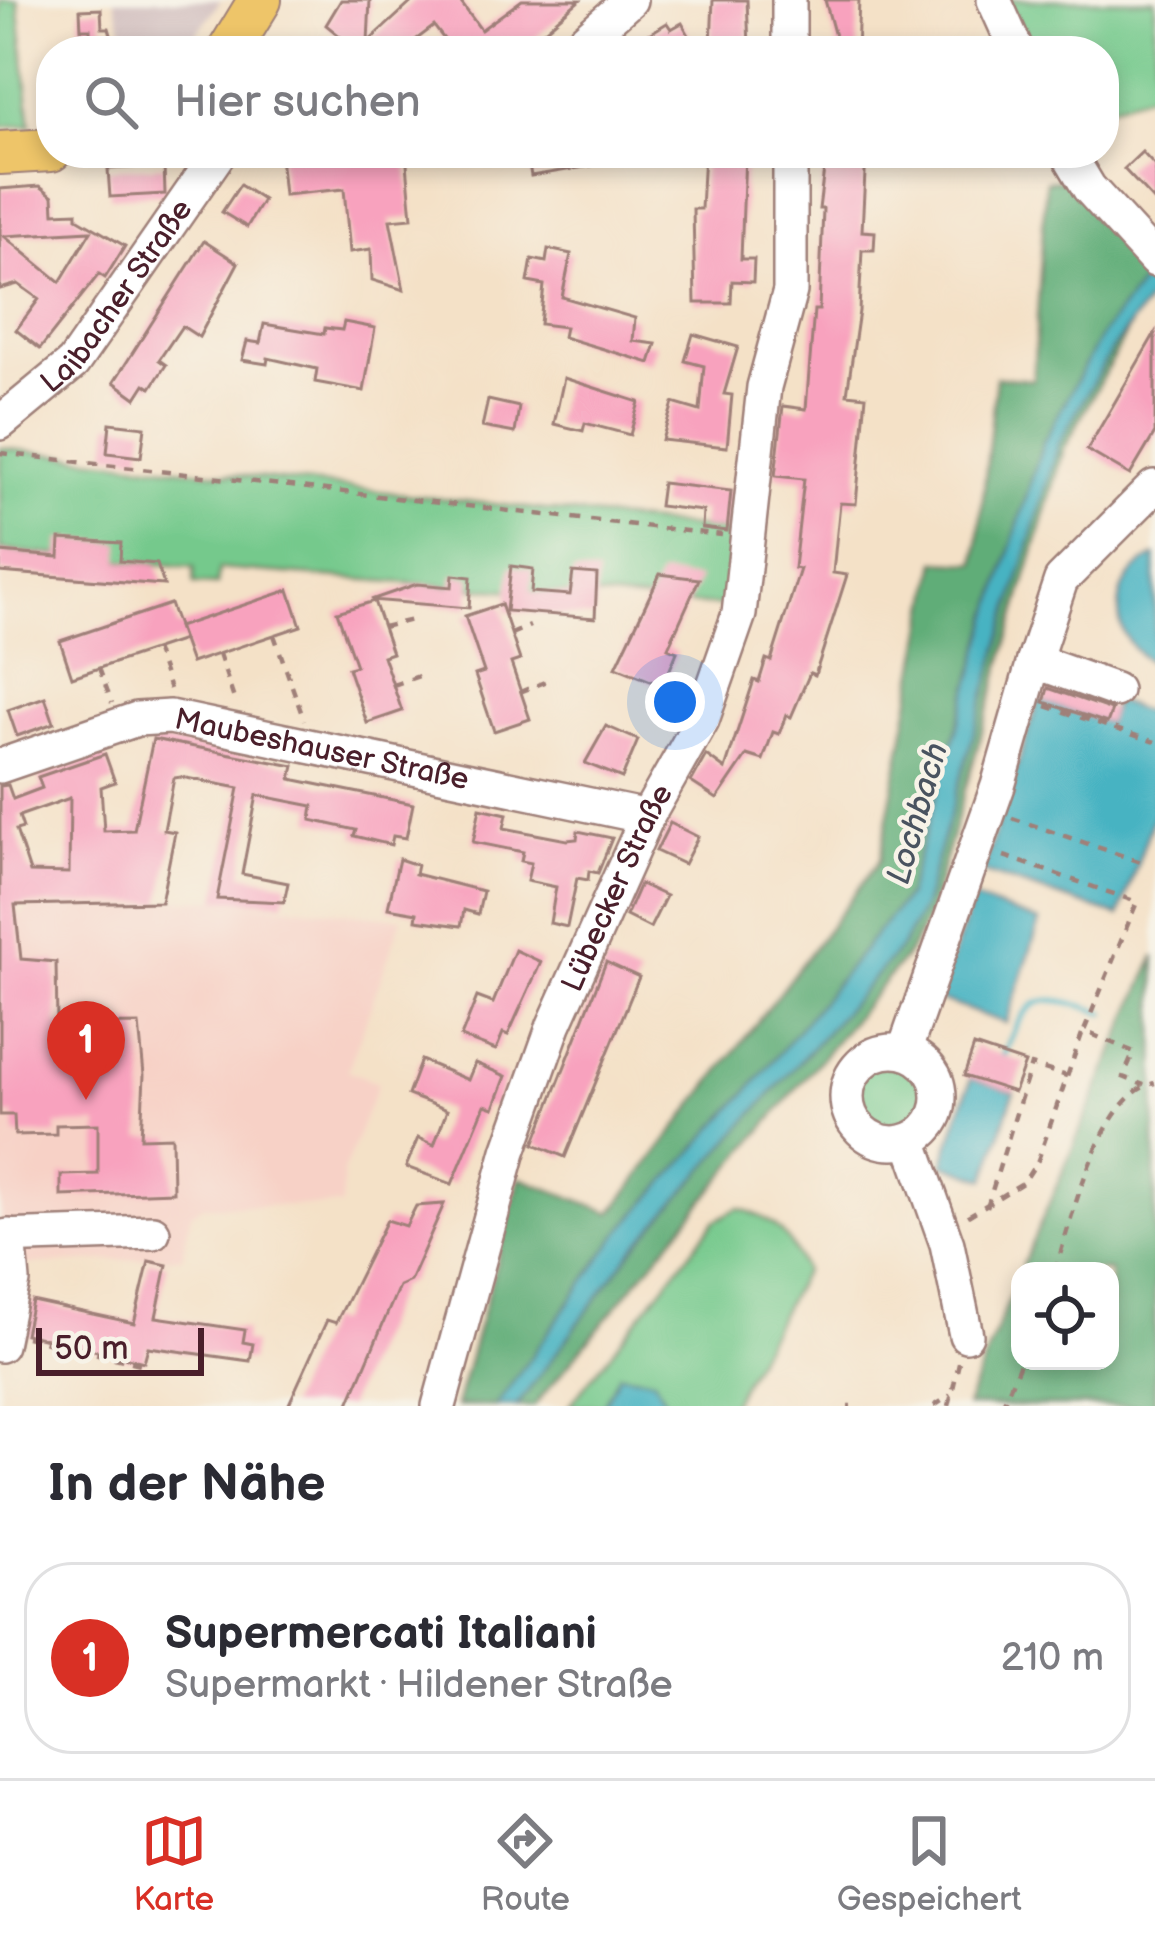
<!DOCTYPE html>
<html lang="de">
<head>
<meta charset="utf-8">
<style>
	:root { --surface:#fff; --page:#f2f2f3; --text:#2b2b33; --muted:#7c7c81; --line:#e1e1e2; --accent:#d93025 }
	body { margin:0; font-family:"Balsamiq Sans",sans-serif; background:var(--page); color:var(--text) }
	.controls { position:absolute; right:36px; bottom:36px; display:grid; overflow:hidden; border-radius:24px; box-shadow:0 6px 18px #0003 }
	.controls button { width:108px; height:108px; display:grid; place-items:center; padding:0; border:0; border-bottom:3px solid var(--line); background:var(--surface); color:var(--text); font:60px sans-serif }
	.scale { position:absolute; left:36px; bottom:30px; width:168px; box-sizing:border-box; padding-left:12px; border:6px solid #4a1f2b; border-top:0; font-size:33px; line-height:42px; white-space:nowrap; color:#4a1f2b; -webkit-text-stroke:9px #f7f3e8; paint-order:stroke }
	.you { position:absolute; left:675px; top:702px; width:42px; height:42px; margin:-30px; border:9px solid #fff; border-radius:50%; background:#1a73e8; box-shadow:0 0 0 18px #1a73e833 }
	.badge { display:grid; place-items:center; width:78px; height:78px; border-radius:50%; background:var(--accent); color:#fff; font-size:39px; font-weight:700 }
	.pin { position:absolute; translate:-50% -99px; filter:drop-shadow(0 3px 6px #0008) }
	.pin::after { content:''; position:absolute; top:63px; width:42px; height:36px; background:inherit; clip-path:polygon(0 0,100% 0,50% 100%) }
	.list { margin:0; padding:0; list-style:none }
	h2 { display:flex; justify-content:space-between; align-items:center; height:156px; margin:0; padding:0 48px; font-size:51px }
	h2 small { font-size:39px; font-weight:400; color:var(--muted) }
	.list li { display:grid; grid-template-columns:78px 1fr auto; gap:36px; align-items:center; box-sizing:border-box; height:192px; margin:0 24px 24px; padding:0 24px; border:3px solid var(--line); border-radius:48px }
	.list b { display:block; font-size:45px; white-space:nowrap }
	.list p { margin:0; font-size:39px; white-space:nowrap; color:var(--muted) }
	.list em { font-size:39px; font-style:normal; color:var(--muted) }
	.icon { flex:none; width:66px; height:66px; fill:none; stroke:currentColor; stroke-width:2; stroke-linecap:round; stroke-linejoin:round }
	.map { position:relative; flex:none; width:1155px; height:1406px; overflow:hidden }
	.search { position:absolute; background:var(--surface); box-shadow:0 6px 18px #0003; left:36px; right:36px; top:36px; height:132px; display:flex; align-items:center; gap:30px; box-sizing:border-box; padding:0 42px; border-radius:48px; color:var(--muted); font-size:45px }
	.sheet { height:372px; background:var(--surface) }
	nav { display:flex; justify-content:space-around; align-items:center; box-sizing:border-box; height:168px; border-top:3px solid var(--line); background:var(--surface); font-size:33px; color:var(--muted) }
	nav a { display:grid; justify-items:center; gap:6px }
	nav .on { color:var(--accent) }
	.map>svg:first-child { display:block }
</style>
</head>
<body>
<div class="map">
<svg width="1155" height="1406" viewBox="0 0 1155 1406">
	<rect width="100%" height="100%" fill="#f7f3e8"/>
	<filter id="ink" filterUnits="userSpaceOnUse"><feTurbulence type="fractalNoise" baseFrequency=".00833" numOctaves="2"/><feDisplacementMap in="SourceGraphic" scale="24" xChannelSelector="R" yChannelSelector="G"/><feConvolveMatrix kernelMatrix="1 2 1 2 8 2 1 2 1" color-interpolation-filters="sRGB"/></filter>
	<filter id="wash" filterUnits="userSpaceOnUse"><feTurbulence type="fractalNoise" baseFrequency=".004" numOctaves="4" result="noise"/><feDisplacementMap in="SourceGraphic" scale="48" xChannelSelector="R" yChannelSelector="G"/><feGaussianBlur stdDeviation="2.7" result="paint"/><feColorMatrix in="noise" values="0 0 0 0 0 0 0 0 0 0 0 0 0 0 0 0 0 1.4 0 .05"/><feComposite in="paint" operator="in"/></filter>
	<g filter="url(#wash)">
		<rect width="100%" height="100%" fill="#f4e1c7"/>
		<polygon fill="#f7d1c6" points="217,899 402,918 348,1070 378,1083 343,1173 341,1206 203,1205 191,1213 182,1257 0,1266 0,917 19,917 34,905"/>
		<polygon fill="#d2bfbf" points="114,0 221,0 184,51 129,51"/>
		<g fill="#75c98c" stroke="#60745c" stroke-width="3">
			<polygon points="0,0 18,0 31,125 0,127"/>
			<polygon points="1006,0 1155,0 1155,92 1104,108 1104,51 1031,51"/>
			<polygon points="0,448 729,531 728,541 735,541 731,607 219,569 217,585 194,584 194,567 0,550"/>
			<circle cx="893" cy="1097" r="40"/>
			<path d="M738,1208C776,1219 789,1235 804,1271L730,1406H569L715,1221Z"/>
		</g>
		<g fill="#60ad78" stroke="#556652" stroke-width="3">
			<polygon points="1068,179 1155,274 1155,292 1138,311 1064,449 929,914 910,951 534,1406 456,1406 520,1178 612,1213 880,860 937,561 976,563 996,377 1033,380 1046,181"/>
			<polygon points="1155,956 1155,1406 966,1406 1020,1272 1020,1361 1110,1361 1110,1271 1020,1271"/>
		</g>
		<g fill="#46b3c2" stroke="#486976" stroke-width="3">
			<polygon points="1155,265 1155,292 1113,347 1059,443 923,907 902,946 632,1251 517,1406 496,1406 618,1234 749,1090 906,897 1042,444 1101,335"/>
			<path d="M1155,556V665C1108,641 1106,580 1155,556Z"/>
			<polygon points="1039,700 1107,723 1115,701 1155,715 1155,813 1119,916 982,872"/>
			<polygon points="973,899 1040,922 1006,1023 937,999"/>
			<polygon points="971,1078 1014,1092 986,1179 943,1164"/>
			<polygon points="619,1374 654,1379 665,1401 662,1406 603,1406"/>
		</g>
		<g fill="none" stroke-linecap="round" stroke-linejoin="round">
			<path stroke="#46b3c2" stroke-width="6" d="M1004,1056C1028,989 1044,993 1105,1013"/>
		</g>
		<g id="blocks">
			<g fill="#f8a2be" fill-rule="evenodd">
				<polygon points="341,0 370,0 368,42 414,0 459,0 481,30 522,0 580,0 520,51 453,51 434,26 401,51 358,51 326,25"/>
				<polygon points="713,0 747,0 749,46 711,44"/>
				<polygon points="825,0 859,0 857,51 839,51"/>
				<polygon points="101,9 102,28 109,28 116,51 91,51 90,29 81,29 80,10"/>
				<polygon points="667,23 671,29 682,23 698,51 621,51"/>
				<polygon points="1142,152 1155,166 1155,202 1124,169"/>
				<polygon points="311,153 406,153 412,218 390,220 404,290 372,280 371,249 350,252 344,189 284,195 280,156"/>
				<polygon points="527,153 608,153 609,163 531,176"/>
				<polygon points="704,153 745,153 741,259 754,259 753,282 732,281 731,303 695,303 693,209 701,209"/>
				<polygon points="826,153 866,153 862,231 875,232 874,250 862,250 859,311 847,394 866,396 856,504 840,503 836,542 833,573 847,575 815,675 810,673 791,717 786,715 779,734 773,732 763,760 747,755 717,799 691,782 706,755 725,769 754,680 759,682 766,659 771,661 800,569 794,568 804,479 775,476 783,406 806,409 814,310 819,310 823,209 819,209"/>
				<polygon points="164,166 165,194 110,197 108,169"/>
				<polygon points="240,185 263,200 247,227 222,212"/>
				<path d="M40,186L53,196L54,213L77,212V218L125,246L105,278L99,274L40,349L16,330L39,299L18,284L0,289V189ZM91,231L60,282L4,236Z"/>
				<polygon points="204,241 238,263 199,337 182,326 159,360 166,365 151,388 145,384 136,398 114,382"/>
				<polygon points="548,249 571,254 562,297 635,318 633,341 656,344 650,363 563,337 565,327 540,324 544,285 528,282 532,259 546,262"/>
				<polygon points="344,322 375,328 364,391 315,382 317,369 268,358 267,364 242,360 247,341 260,343 264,324 324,334 325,328 342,330"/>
				<polygon points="1155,333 1155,433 1130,475 1087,450"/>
				<polygon points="693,334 738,347 724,394 732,395 727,447 662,440 673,403 700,411 704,366 685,361"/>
				<polygon points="564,378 639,402 630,435 585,423 583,431 554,424"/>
				<polygon points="488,400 519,407 515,433 482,427"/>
				<polygon points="110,423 145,427 141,457 107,453"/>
				<polygon points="662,483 731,491 727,531 702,528 703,511 659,506"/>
				<polygon points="60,539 121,543 120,561 157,564 164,585 0,572 0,552 59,557"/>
				<polygon points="511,566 533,569 531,592 570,595 573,572 597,574 595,618 506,611"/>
				<polygon points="660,574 699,579 668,648 677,652 663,686 616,667"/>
				<polygon points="453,575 471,577 469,608 371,600 417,584 452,587"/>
				<polygon points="289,590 301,626 191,663 178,627"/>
				<polygon points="374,601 392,653 383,656 402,711 367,723 348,668 356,666 337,612"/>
				<polygon points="170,604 183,640 72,677 60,641"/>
				<polygon points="501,604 520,660 511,663 530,719 494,731 475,675 484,672 465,616"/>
				<polygon points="1048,688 1112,710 1107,723 1044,702"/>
				<polygon points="45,697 54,723 17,736 8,710"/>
				<polygon points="606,726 638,740 622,778 585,763"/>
				<path d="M153,739L294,766L291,779L413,804L406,838L393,836L391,845L354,836L356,830L311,820L313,806L257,795L242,874L288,883L284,902L217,899L239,788L181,777L174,778L164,830L175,832L161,902L15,905L21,959L56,962L57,1025L139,1024L144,1075L141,1138L172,1137L173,1192L61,1196V1175L98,1174V1124L56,1125V1134L15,1135L14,1115H0V786L8,785L13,799L42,788L38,777L105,754L115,782L101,787L104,831L134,830ZM70,798L69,873L30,872L16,830L23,828L19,816Z"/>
				<polygon points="480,808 507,814 504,828 567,840 577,839 578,831 612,838 598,873 589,871 588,880 577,878 567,927 550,923 556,887 527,881 531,863 521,861 523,852 473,842"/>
				<polygon points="670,823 698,837 684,864 656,851"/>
				<polygon points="399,859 417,865 415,874 483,891 478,914 464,910 461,926 416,920 417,913 388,908"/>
				<polygon points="640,884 666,896 650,928 626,916"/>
				<polygon points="515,950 541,962 508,1035 503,1033 496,1050 461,1037 477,997 493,1003"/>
				<polygon points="606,962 639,977 565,1157 534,1144"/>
				<polygon points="974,1046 1025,1063 1014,1092 964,1076"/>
				<polygon points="421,1060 468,1080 475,1063 506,1076 494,1108 485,1105 452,1184 406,1167 418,1138 434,1145 447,1110 408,1095"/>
				<polygon points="444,1204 410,1281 399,1286 348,1406 288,1406 327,1320 336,1323 387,1220 406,1226 416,1206"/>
				<polygon points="149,1261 167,1265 156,1317 245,1330 243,1342 253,1344 250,1361 148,1347 144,1362 25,1334 32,1301 134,1323"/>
			</g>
		</g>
	</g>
	<g filter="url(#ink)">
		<use href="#blocks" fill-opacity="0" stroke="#9f8079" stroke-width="3"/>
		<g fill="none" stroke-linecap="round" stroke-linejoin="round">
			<g stroke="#9f8079" stroke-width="38">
				<g id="minor">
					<polyline points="789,0 789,51"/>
					<polyline points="994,0 1017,51"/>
					<polyline points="572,51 630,0"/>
					<polyline points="1068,153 1089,188 1155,260"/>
					<path id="s1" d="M0,423L73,363L219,153"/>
					<polyline points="1115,690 1034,661 1061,580 1154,487"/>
					<path id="s2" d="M0,766L137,719L170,717L647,817"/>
					<circle cx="893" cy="1097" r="46"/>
					<polyline points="904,1052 998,786 1034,661"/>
					<polyline points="910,1140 947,1244 966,1335"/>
					<polyline points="0,1237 153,1232"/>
					<polyline points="0,1345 13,1281 9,1236"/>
					<path id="s3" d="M439,1406L509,1151L554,1025L647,817L702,720L739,614L764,387L790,291V153"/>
				</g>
			</g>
			<g stroke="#9f8079" stroke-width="46">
				<g id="major">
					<polyline points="229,51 260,0"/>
					<polyline points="0,153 51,150"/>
				</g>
			</g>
			<g stroke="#9f8079" stroke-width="4.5" stroke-dasharray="9 9" stroke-linecap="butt">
				<polyline points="0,453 722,535"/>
				<polyline points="383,627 412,620"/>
				<polyline points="511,634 530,626"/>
				<polyline points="274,635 304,720"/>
				<polyline points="155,649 170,689"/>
				<polyline points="219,654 236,705"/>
				<polyline points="99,668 112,703"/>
				<polyline points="393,685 422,675"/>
				<polyline points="520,692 547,681"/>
				<polyline points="1046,706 1155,742"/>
				<polyline points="1012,818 1144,863"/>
				<polyline points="1004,856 1137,902 1084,1031 1134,1052 1123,1077 1144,1085"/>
				<polyline points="987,1207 1031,1065 1067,1076"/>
				<polyline points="968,1216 1024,1182 1038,1160 1083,1031"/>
				<path d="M1055,1271C1071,1223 1099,1094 1155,1083"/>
				<polyline points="26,1337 144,1365"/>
				<polyline points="848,1406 851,1406"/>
				<polyline points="934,1406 951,1395"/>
				<polyline points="949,1406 960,1358"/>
				<polyline points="1002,1406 1021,1361"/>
			</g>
			<use href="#minor" stroke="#fff" stroke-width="33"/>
			<use href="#major" stroke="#eec569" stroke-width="42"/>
		</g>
	</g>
	<g text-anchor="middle" stroke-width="9" stroke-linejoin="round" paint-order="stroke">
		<g font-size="30" fill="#4a1f2b" stroke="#f7f3e8">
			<text dy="10" stroke="none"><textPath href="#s1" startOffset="174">Laibacher Straße</textPath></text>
			<text dy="10" stroke="none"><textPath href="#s2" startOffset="333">Maubeshauser Straße</textPath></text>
			<text dy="10" stroke="none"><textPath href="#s3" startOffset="549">Lübecker Straße</textPath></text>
		</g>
		<g font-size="33" font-style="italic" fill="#495360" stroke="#f7f3e8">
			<text transform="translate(916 813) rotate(-74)" y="12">Lochbach</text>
		</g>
	</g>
</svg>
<div class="controls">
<button><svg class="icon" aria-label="locate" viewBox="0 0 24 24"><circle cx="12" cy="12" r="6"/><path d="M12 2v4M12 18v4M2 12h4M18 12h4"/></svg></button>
</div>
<div class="scale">50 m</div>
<div class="you"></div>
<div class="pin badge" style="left:86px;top:1100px">1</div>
<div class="search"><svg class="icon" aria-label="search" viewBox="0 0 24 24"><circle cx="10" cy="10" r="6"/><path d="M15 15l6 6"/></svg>Hier suchen</div>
</div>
<section class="sheet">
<h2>In der Nähe<small></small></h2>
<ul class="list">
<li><span class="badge">1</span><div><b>Supermercati Italiani</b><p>Supermarkt · Hildener Straße</p></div><em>210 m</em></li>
</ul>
</section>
<nav>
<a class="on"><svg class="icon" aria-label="map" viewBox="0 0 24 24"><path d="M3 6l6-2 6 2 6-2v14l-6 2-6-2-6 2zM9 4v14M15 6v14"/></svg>Karte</a>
<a><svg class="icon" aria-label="directions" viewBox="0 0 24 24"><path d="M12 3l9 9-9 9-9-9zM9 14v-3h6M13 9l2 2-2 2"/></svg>Route</a>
<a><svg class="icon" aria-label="saved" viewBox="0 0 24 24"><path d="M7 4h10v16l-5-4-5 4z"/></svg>Gespeichert</a>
</nav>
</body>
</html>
